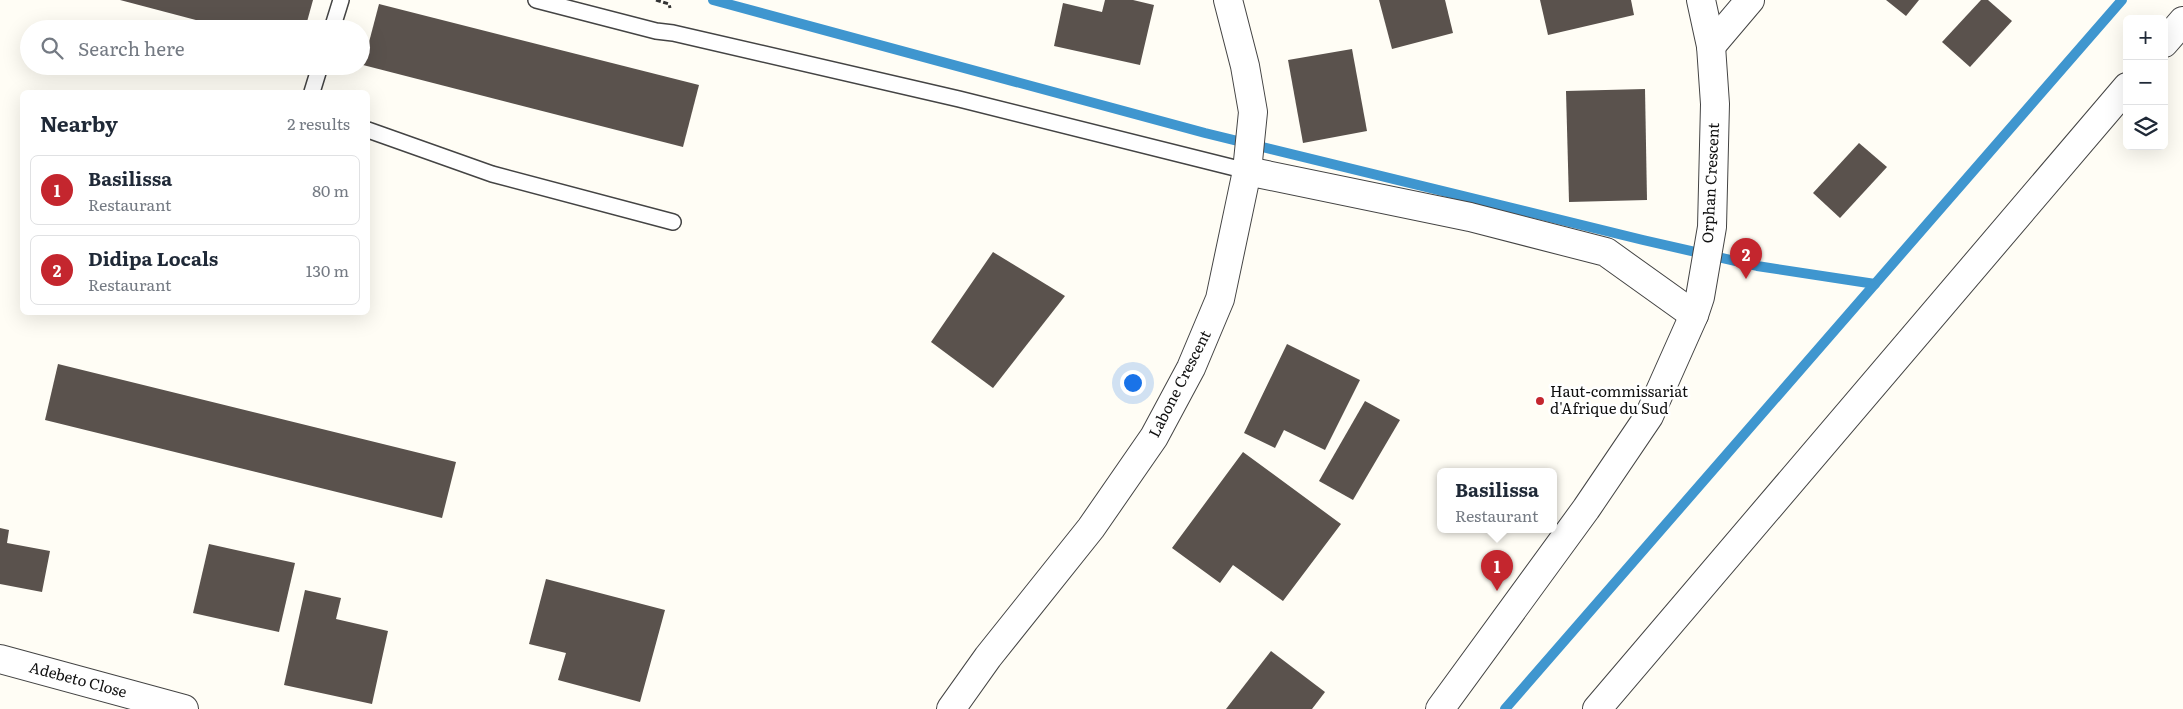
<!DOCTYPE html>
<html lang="en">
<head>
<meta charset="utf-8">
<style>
	:root { --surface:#fff; --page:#f6f6f7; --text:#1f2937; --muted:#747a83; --line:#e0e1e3; --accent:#c4262e }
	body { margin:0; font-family:Literata,serif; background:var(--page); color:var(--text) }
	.controls { position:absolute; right:15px; top:15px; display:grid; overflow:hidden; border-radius:8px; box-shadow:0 5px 20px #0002 }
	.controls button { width:45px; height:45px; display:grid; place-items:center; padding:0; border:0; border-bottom:1px solid var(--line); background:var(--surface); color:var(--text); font:25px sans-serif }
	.you { position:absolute; left:1132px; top:382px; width:18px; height:18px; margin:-12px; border:4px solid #fff; border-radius:50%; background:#1a73e8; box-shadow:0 0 0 8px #1a73e833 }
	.badge { display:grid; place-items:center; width:32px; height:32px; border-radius:50%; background:var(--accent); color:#fff; font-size:16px; font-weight:700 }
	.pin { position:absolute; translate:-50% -41px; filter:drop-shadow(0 1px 2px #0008) }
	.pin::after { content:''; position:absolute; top:26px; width:18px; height:15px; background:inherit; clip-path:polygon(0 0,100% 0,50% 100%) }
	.popup { position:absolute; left:1437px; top:468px; width:120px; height:65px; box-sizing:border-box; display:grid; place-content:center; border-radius:8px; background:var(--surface); filter:drop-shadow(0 1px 4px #0005); font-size:16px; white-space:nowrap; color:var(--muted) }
	.popup b { font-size:19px; color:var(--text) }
	.popup::after { content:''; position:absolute; left:50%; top:100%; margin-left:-10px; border:10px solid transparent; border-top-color:var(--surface) }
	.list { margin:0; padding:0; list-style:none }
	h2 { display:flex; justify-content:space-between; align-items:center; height:65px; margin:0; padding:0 20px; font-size:21px }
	h2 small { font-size:16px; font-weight:400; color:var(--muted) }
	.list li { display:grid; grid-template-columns:32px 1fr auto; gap:15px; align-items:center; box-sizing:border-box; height:70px; margin:0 10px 10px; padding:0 10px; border:1px solid var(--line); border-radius:8px }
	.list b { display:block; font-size:19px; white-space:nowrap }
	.list p { margin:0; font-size:16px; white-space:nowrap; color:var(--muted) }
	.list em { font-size:16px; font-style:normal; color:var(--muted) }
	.icon { flex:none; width:28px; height:28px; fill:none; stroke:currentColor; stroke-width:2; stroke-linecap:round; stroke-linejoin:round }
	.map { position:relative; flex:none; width:2183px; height:709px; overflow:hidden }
	.search { position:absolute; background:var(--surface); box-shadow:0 5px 20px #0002; left:20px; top:20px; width:350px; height:55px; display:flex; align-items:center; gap:12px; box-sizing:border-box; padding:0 18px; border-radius:28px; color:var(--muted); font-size:19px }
	.panel { position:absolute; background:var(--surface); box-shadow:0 5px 20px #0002; left:20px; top:90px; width:350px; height:225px; border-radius:8px }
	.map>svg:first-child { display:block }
</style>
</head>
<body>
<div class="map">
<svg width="2183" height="709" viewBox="0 0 2183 709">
	<rect width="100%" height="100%" fill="#fffdf5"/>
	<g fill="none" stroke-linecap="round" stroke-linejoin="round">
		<g stroke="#3f96cf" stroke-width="10">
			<polyline points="713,0 1205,133 1643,240 1757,266 1875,284"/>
			<polyline points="1505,709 2122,0"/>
		</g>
	</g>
	<g fill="#5a524d">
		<polygon points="120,0 313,0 305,29 230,29"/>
		<polygon points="1105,0 1133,0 1154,5 1140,65 1054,46 1063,3 1102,12"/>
		<polygon points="1379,0 1445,0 1453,33 1392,49"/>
		<polygon points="1540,0 1631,0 1634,15 1548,35"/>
		<polygon points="1886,0 1919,0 1906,16"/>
		<polygon points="1981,0 1988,0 2012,21 1970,67 1942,42"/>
		<polygon points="379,4 699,85 683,147 363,65"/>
		<polygon points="1352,49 1367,131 1303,143 1288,60"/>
		<polygon points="1645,89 1647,200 1569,202 1566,91"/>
		<polygon points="1859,143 1887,167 1840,218 1813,193"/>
		<polygon points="993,252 1065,296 993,388 931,342"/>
		<polygon points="1287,344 1360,380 1325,450 1284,430 1275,448 1244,433"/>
		<polygon points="58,364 456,462 442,518 45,420"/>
		<polygon points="1365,401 1400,420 1353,500 1319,481"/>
		<polygon points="1243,452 1341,524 1283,601 1233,565 1220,583 1172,548"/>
		<polygon points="0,528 9,530 7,543 50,551 42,592 0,584"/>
		<polygon points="209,544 295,563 279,632 193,613"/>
		<polygon points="546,579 665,610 640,702 558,680 566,653 529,644"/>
		<polygon points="305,590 341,598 336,619 388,631 372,704 284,685"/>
		<polygon points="1271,651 1325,692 1312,709 1226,709"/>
	</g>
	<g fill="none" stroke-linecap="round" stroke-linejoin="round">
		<g stroke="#444" stroke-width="18">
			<g id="service">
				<polyline points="536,0 656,31 673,33 959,99 1247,171"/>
				<polyline points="332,29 341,0"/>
				<polyline points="312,92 320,66"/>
				<polyline points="368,130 492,174 673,222"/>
			</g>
		</g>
		<g stroke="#444" stroke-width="30">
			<g id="minor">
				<polyline points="2164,43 2183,21"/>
				<polyline points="1711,46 1750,0"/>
				<polyline points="1247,171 1470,217 1606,252 1694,315"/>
				<polyline points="0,659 184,709"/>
				<polyline points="951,709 988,657 1091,528 1154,437 1191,368 1220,299 1247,171 1253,112 1245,66 1228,0"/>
				<polyline points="1597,709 2127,87"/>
			</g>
		</g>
		<g stroke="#444" stroke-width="30">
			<polyline id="tertiary" points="1440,709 1586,509 1649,416 1694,315 1700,297 1712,227 1715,104 1711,46 1701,0"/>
		</g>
		<polyline stroke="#333" stroke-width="3" stroke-dasharray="5 2.5" stroke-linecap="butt" points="656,0 669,4 670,8"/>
		<use href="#service" stroke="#fff" stroke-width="15"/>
		<use href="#minor" stroke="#fff" stroke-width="28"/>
		<use href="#tertiary" stroke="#fff" stroke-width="28"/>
	</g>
	<circle fill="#c4262e" stroke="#fff" stroke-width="2" cx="1540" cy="401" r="5"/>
	<g text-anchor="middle" stroke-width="5" stroke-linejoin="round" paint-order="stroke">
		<g font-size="15" fill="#111" stroke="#fff">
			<text transform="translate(1711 183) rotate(-87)" y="5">Orphan Crescent</text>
			<text transform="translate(1180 384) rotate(-63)" y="5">Labone Crescent</text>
			<text transform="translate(78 680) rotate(15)" y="5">Adebeto Close</text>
		</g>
		<g font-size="15" fill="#111" stroke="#fff" text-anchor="start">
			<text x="1550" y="397">Haut-commissariat<tspan x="1550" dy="17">d'Afrique du Sud</tspan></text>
		</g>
	</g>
</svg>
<div class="controls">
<button>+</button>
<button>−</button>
<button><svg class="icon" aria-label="layers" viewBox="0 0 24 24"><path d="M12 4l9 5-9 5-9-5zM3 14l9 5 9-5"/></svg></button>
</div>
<div class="you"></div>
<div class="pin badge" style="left:1497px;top:591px">1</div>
<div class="popup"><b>Basilissa</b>Restaurant</div>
<div class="pin badge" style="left:1746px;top:279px">2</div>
<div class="search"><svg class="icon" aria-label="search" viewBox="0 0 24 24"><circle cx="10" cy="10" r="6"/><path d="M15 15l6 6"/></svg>Search here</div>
<section class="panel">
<h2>Nearby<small>2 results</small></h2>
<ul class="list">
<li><span class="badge">1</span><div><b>Basilissa</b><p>Restaurant</p></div><em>80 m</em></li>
<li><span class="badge">2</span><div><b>Didipa Locals</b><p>Restaurant</p></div><em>130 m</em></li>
</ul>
</section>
</div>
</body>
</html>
